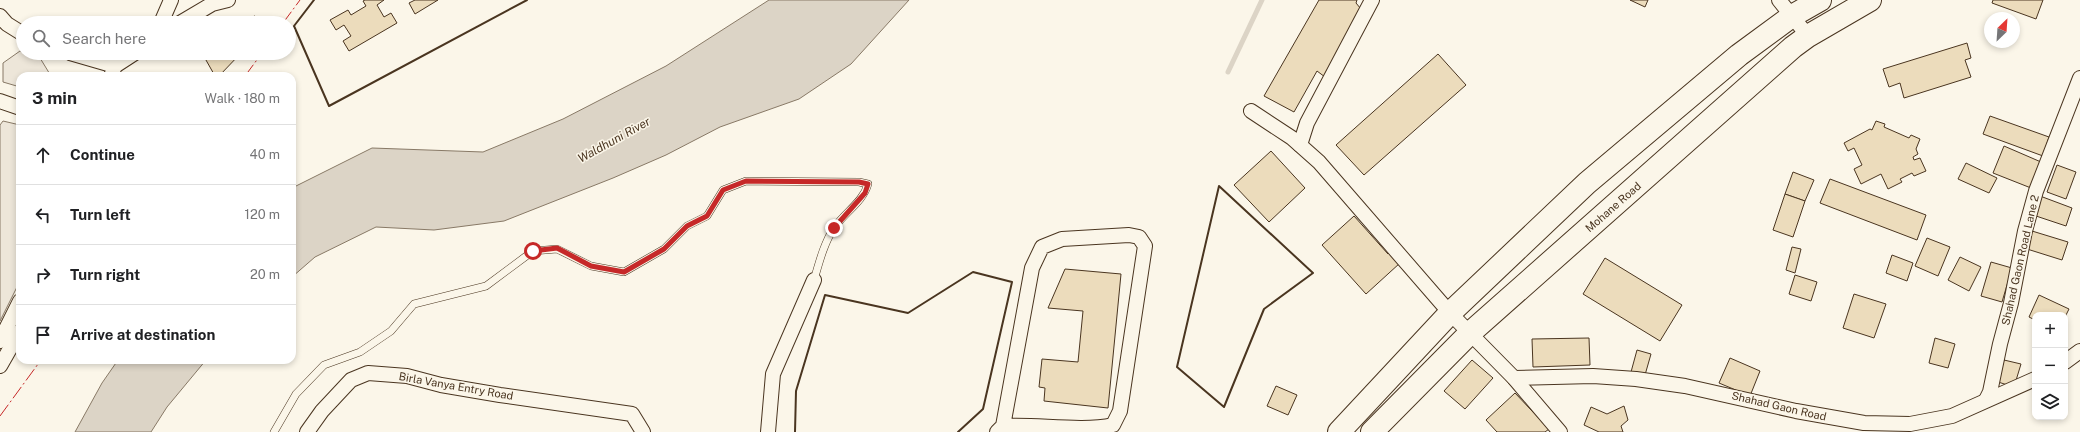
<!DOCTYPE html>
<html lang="en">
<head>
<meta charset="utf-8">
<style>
	:root { --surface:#fff; --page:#f6f6f6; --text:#202124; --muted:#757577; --line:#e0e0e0 }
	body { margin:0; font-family:"Public Sans",sans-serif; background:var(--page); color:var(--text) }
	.controls { position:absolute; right:12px; bottom:12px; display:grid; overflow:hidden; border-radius:8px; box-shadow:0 2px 6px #0003 }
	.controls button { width:36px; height:36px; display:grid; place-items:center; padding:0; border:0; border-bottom:1px solid var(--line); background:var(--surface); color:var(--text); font:20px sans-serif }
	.compass { position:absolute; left:1984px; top:12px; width:36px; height:36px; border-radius:50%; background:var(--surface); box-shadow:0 2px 6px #0003; rotate:25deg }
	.stop { position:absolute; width:12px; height:12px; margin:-9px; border:3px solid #c62828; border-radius:50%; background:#fff }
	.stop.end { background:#c62828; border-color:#fff; box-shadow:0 1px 4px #0008 }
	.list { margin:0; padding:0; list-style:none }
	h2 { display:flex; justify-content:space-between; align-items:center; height:52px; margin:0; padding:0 16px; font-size:17px }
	h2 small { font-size:13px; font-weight:400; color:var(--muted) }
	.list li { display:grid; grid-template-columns:26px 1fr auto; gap:12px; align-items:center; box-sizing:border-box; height:60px; padding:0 16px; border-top:1px solid var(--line) }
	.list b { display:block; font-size:15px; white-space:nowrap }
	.list em { font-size:13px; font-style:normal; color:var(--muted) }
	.icon { flex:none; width:22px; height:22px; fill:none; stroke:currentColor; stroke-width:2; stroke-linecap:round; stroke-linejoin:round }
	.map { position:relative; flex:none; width:2080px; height:432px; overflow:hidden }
	.search { position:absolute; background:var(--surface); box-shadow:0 2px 6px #0003; left:16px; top:16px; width:280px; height:44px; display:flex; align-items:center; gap:10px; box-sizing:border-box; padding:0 14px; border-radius:22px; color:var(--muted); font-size:15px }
	.panel { position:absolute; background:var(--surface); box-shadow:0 2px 6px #0003; left:16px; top:72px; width:280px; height:292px; border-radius:12px }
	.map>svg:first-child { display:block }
</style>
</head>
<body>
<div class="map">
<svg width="2080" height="432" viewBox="0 0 2080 432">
	<rect width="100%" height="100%" fill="#fbf6e9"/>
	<g fill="#ede6d9" stroke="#887966">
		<polygon points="20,51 23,51 23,53 37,53 51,76 20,76 20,87 3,82 3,63"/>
		<polygon points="3,121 20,125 20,281 0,321 0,125"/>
	</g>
	<g fill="#dcd4c6" stroke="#887966">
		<polygon points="769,0 909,0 851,64 799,99 720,127 666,155 613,178 504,221 434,230 376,227 315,257 292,277 292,188 372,148 483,152 563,119 666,66"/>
		<polygon points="118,360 206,360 167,407 151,432 75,432 102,383"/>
	</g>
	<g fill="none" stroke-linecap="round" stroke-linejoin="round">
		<polyline stroke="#dcd4c6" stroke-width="5" points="1228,72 1262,0"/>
	</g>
	<g fill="#ecdcbc" stroke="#4a3520">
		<polygon points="365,0 384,0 377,5 384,17 391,13 397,23 349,51 343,41 351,36 344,25 336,30 330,20 348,10 351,15 366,6 363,1"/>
		<polygon points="415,0 438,0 415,14 409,3"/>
		<polygon points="1319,0 1357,0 1356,3 1361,9 1325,77 1317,71 1294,112 1264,96"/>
		<polygon points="1630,0 1648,0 1645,7"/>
		<polygon points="1993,0 2043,0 2036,19 1992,3"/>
		<polygon points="255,16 259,23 233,23"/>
		<polygon points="1967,43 1971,58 1965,60 1971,77 1904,98 1900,83 1889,87 1883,69"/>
		<polygon points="202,53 241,53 219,76 215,76"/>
		<polygon points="1438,54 1466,85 1364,175 1336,145"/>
		<polygon points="1990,116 2049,137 2043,156 1983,134"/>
		<polygon points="1876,121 1885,124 1884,127 1909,138 1911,135 1920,139 1916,149 1918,154 1913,157 1914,160 1920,158 1926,171 1914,176 1912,173 1900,179 1902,182 1888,189 1881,174 1861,184 1854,169 1862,165 1854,148 1848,151 1844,143 1870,129 1872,130"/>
		<polygon points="2004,146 2041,162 2031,188 1993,173"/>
		<polygon points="1271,151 1305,188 1269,222 1234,185"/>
		<polygon points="1966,163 1997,178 1989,193 1958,179"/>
		<polygon points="2057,165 2076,172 2066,199 2047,192"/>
		<polygon points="1793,172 1814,180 1805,201 1785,194"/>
		<polygon points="1830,179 1926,215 1917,240 1820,203"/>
		<polygon points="1785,194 1805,201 1793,237 1773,230"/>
		<polygon points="2040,196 2072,208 2066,226 2033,215"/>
		<polygon points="1354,216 1388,254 1390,252 1400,263 1366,294 1322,245"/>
		<polygon points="2032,231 2068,242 2062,260 2027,249"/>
		<polygon points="1927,238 1950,247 1938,276 1915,266"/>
		<polygon points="1792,247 1801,249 1795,273 1786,270"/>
		<polygon points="1892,255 1913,263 1907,281 1886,273"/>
		<polygon points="1960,257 1981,267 1969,291 1948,280"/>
		<polygon points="1605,258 1682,305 1660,341 1583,294"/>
		<polygon points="1991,262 2012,268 2002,302 1981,296"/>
		<polygon points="1065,269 1121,274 1108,408 1044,401 1045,388 1039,387 1042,359 1078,362 1083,311 1048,308"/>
		<polygon points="1795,275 1817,282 1811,301 1789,294"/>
		<polygon points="1854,294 1886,304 1874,338 1843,328"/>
		<polygon points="2039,295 2069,309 2065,317 2065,315 2035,315 2035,320 2029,317"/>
		<polygon points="1589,338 1590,365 1533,367 1532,339"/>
		<polygon points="1935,338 1955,344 1948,368 1929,363"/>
		<polygon points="1637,350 1651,354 1645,375 1631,372"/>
		<polygon points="1730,358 1760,371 1750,396 1719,383"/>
		<polygon points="1472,360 1493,378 1465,409 1444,391"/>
		<polygon points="2004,360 2021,364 2014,387 1998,382"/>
		<polygon points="1276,386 1297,395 1288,415 1267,406"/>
		<polygon points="1515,393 1549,429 1545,432 1497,432 1486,420"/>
		<polygon points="1624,406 1628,420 1621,426 1623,432 1599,432 1584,425 1591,407 1607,414"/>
	</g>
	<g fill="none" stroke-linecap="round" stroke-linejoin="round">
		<g stroke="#4a3520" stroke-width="8">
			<path id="lane" d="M274,432L296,394L324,365L360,352L391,331L414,304L486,286L533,251L557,249L591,266L624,272L664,249L687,226L707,216L723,190L746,181L859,182L868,184C863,202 845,212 834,228C824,243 819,263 814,280"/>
		</g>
		<g stroke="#4a3520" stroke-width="16">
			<g id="street">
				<polyline points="1779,0 1808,36"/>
				<polyline points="0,16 7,24 23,34"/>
				<polyline points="161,23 171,0"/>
				<polyline points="180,23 212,4 228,0"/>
				<polyline points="70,53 115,66"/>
				<polyline points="111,76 115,66 135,53"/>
				<polyline points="0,101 20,108"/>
				<polyline points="1251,111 1292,138 1319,162 1450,313 1514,378 1560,432"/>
				<polyline points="1300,145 1307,123 1372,0"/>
				<polyline points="0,341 20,301"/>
				<polyline points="2065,362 2080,351"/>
				<polyline points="0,366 20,331"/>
				<polyline points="1514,378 1593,376 1636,379 1685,386 1796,411 1864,423 1910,424 1952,416 2035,379"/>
				<polyline points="1986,400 1990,392 2000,344 2011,303 2025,231 2036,191 2080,78"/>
				<polyline points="307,432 322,411 351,380 368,373 407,376 441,385 500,395 632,414 643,432"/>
				<polyline points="768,432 773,374 814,280"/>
				<path d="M997,432L1003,426L1032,268L1042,247L1062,239L1129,235L1139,237L1145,246L1120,411L1113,425C1081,432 1038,424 1003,426"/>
			</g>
		</g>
		<g stroke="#4a3520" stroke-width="24">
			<g id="primary">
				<polyline points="1339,432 1450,313 1587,183 1739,55 1792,16 1820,0"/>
				<polyline points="1372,432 1470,333 1793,47 1808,36 1870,0"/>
			</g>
		</g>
		<use href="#lane" stroke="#fbf6e9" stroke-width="7"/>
		<use href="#street" stroke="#fbf6e9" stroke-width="14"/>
		<use href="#primary" stroke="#fbf6e9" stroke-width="22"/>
		<g stroke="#4a3520" stroke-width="2">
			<polyline points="314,0 294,26 329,106 527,0"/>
			<polygon points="1219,186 1313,273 1264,309 1224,407 1177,367"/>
			<polyline points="795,432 796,391 825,295 908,313 973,272 1012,282 983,409 958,432"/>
		</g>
		<g stroke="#c62828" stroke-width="1" stroke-dasharray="14 3 2 3" stroke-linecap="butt">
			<polyline points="283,23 300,0"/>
			<polyline points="245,76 262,53"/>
			<polyline points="0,416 41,360"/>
		</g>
	</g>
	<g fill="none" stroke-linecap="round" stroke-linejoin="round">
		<polyline stroke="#c62828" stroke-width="5" points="533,251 557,248 591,266 624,272 664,249 687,226 707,216 723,190 746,181 859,182 868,184 865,193 834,228"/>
	</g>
	<g text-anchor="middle" stroke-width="3" stroke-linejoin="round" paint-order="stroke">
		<g font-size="11" fill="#4a3520" stroke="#fbf6e9">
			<text transform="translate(1613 207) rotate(-41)" y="4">Mohane Road</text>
			<text transform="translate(2020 260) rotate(-77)" y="4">Shahad Gaon Road Lane 2</text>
			<text transform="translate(456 386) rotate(10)" y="4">Birla Vanya Entry Road</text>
			<text transform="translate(1779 406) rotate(13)" y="4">Shahad Gaon Road</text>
		</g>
		<g font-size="12" font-style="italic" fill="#4a3520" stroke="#fbf6e9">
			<text transform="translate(614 140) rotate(-29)" y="4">Waldhuni River</text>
		</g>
	</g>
</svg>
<div class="controls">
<button>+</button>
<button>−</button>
<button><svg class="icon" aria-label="layers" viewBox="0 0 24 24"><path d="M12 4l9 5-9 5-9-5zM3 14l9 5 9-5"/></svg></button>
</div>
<svg class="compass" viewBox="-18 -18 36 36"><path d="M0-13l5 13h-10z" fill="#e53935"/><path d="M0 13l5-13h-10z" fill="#757577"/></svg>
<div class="stop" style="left:533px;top:251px"></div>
<div class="stop end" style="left:834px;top:228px"></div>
<div class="search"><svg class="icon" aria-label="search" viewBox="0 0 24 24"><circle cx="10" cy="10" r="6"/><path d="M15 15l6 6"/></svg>Search here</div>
<section class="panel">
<h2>3 min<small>Walk · 180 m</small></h2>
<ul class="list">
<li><svg class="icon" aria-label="ahead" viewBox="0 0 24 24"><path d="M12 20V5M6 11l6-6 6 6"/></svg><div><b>Continue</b></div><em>40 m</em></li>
<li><svg class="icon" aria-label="left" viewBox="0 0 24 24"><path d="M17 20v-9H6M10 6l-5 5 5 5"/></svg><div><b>Turn left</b></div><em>120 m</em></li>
<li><svg class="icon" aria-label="right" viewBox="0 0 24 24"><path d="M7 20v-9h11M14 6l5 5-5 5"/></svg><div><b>Turn right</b></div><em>20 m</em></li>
<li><svg class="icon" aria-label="arrive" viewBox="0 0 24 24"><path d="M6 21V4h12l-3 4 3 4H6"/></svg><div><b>Arrive at destination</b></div></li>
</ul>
</section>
</div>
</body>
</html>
